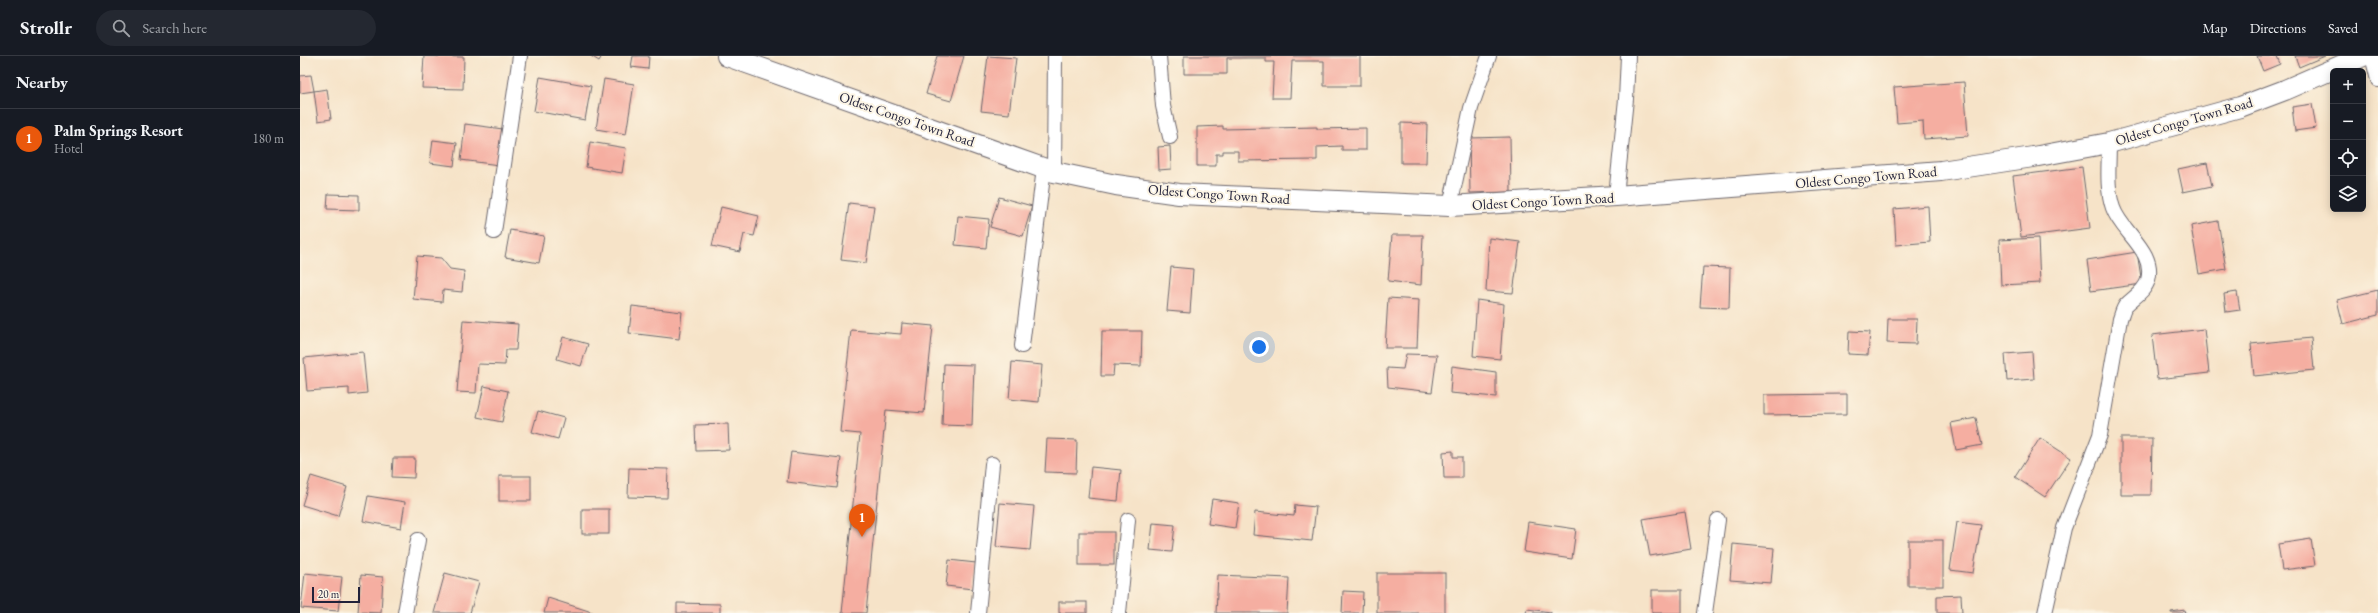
<!DOCTYPE html>
<html lang="en">
<head>
<meta charset="utf-8">
<style>
	:root { --surface:#171b24; --page:#242831; --text:#f1f3f6; --muted:#9ea1a6; --line:#363941; --accent:#ea580c }
	body { margin:0; font-family:"EB Garamond",serif; background:var(--page); color:var(--text) }
	.controls { position:absolute; right:12px; top:12px; display:grid; overflow:hidden; border-radius:6px; box-shadow:0 2px 10px #0003 }
	.controls button { width:36px; height:36px; display:grid; place-items:center; padding:0; border:0; border-bottom:1px solid var(--line); background:var(--surface); color:var(--text); font:20px sans-serif }
	.scale { position:absolute; left:12px; bottom:10px; width:48px; box-sizing:border-box; padding-left:4px; border:2px solid #22223b; border-top:0; font-size:11px; line-height:14px; white-space:nowrap; color:#22223b; -webkit-text-stroke:3px #fcf5e5; paint-order:stroke }
	.you { position:absolute; left:959px; top:291px; width:14px; height:14px; margin:-10px; border:3px solid #fff; border-radius:50%; background:#1a73e8; box-shadow:0 0 0 6px #1a73e833 }
	.badge { display:grid; place-items:center; width:26px; height:26px; border-radius:50%; background:var(--accent); color:#fff; font-size:13px; font-weight:700 }
	.pin { position:absolute; translate:-50% -33px; filter:drop-shadow(0 1px 2px #0008) }
	.pin::after { content:''; position:absolute; top:21px; width:14px; height:12px; background:inherit; clip-path:polygon(0 0,100% 0,50% 100%) }
	.list { margin:0; padding:0; list-style:none }
	h2 { display:flex; justify-content:space-between; align-items:center; height:52px; margin:0; padding:0 16px; font-size:17px }
	h2 small { font-size:13px; font-weight:400; color:var(--muted) }
	.list li { display:grid; grid-template-columns:26px 1fr auto; gap:12px; align-items:center; box-sizing:border-box; height:60px; padding:0 16px; border-top:1px solid var(--line) }
	.list b { display:block; font-size:15px; white-space:nowrap }
	.list p { margin:0; font-size:13px; white-space:nowrap; color:var(--muted) }
	.list em { font-size:13px; font-style:normal; color:var(--muted) }
	.icon { flex:none; width:22px; height:22px; fill:none; stroke:currentColor; stroke-width:2; stroke-linecap:round; stroke-linejoin:round }
	.map { position:relative; flex:none; width:2078px; height:557px; overflow:hidden }
	header { display:flex; align-items:center; gap:24px; box-sizing:border-box; height:56px; padding:0 20px; background:var(--surface); border-bottom:1px solid var(--line) }
	header strong { font-size:19px }
	nav { display:flex; gap:22px; margin-inline-start:auto; font-size:14px }
	.search { width:280px; height:36px; background:var(--page); display:flex; align-items:center; gap:10px; box-sizing:border-box; padding:0 14px; border-radius:22px; color:var(--muted); font-size:15px }
	main { display:flex }
	aside { flex:1; background:var(--surface) }
	.map>svg:first-child { display:block }
</style>
</head>
<body>
<header>
<strong>Strollr</strong>
<div class="search"><svg class="icon" aria-label="search" viewBox="0 0 24 24"><circle cx="10" cy="10" r="6"/><path d="M15 15l6 6"/></svg>Search here</div>
<nav><a>Map</a><a>Directions</a><a>Saved</a></nav>
</header>
<main>
<aside>
<h2>Nearby<small></small></h2>
<ul class="list">
<li><span class="badge">1</span><div><b>Palm Springs Resort</b><p>Hotel</p></div><em>180 m</em></li>
</ul>
</aside>
<div class="map">
<svg width="2078" height="557" viewBox="0 0 2078 557">
	<rect width="100%" height="100%" fill="#fcf5e5"/>
	<filter id="ink" filterUnits="userSpaceOnUse"><feTurbulence type="fractalNoise" baseFrequency=".025" numOctaves="2"/><feDisplacementMap in="SourceGraphic" scale="8" xChannelSelector="R" yChannelSelector="G"/><feConvolveMatrix kernelMatrix="1 2 1 2 8 2 1 2 1" color-interpolation-filters="sRGB"/></filter>
	<filter id="wash" filterUnits="userSpaceOnUse"><feTurbulence type="fractalNoise" baseFrequency=".012" numOctaves="4" result="noise"/><feDisplacementMap in="SourceGraphic" scale="16" xChannelSelector="R" yChannelSelector="G"/><feGaussianBlur stdDeviation="0.9" result="paint"/><feColorMatrix in="noise" values="0 0 0 0 0 0 0 0 0 0 0 0 0 0 0 0 0 1.4 0 .05"/><feComposite in="paint" operator="in"/></filter>
	<g filter="url(#wash)">
		<rect width="100%" height="100%" fill="#f6e3c8"/>
		<g id="blocks">
			<g fill="#f5aea1">
				<polygon points="124,0 164,1 163,33 122,32"/>
				<polygon points="291,0 302,0 299,5"/>
				<polygon points="333,0 349,0 348,13 331,11"/>
				<polygon points="637,0 664,0 651,45 626,38"/>
				<polygon points="688,0 716,2 709,58 681,55"/>
				<polygon points="884,0 1060,0 1060,30 1024,30 1024,5 992,5 990,42 972,42 974,6 966,6 966,2 927,2 927,18 884,18"/>
				<polygon points="1957,0 1977,0 1980,8 1963,15"/>
				<polygon points="1995,0 2025,0 1999,11"/>
				<polygon points="11,19 14,35 0,37 0,20"/>
				<polygon points="240,21 291,30 285,64 234,55"/>
				<polygon points="304,23 334,28 326,78 296,73"/>
				<polygon points="1664,26 1668,80 1624,83 1623,65 1597,67 1594,31"/>
				<polygon points="27,33 31,63 18,65 14,35"/>
				<polygon points="2012,48 2016,72 1995,75 1992,51"/>
				<polygon points="1101,67 1127,68 1126,107 1101,107"/>
				<polygon points="165,68 203,73 199,109 161,104"/>
				<polygon points="923,70 923,73 1017,71 1017,73 1066,72 1066,94 1042,94 1042,90 1017,91 1017,104 938,105 938,95 923,95 923,98 916,98 916,110 897,110 897,71"/>
				<polygon points="1210,81 1211,136 1170,137 1169,82"/>
				<polygon points="133,84 157,87 154,110 130,107"/>
				<polygon points="290,86 326,92 322,117 286,111"/>
				<polygon points="870,90 871,113 859,114 858,91"/>
				<polygon points="1907,107 1912,130 1883,136 1878,113"/>
				<polygon points="1782,111 1790,172 1721,181 1713,120"/>
				<polygon points="28,138 59,139 59,154 27,153"/>
				<polygon points="699,141 732,150 723,180 690,171"/>
				<polygon points="549,147 574,150 566,207 541,204"/>
				<polygon points="1628,150 1630,186 1596,189 1594,153"/>
				<polygon points="421,151 459,160 454,180 444,178 440,196 412,190"/>
				<polygon points="658,160 689,163 686,192 655,189"/>
				<polygon points="1918,165 1926,213 1899,218 1891,170"/>
				<polygon points="210,174 244,180 239,207 205,201"/>
				<polygon points="1092,179 1123,179 1121,229 1088,225"/>
				<polygon points="1189,182 1220,186 1213,237 1186,235"/>
				<polygon points="1738,182 1740,227 1701,229 1699,184"/>
				<polygon points="1837,196 1842,228 1791,235 1787,204"/>
				<polygon points="117,200 141,202 150,213 164,215 162,236 143,234 142,246 113,243"/>
				<polygon points="871,211 893,213 890,257 867,255"/>
				<polygon points="1403,211 1430,212 1429,252 1400,251"/>
				<polygon points="2078,234 2078,259 2043,268 2037,244"/>
				<polygon points="1937,236 1940,254 1926,256 1924,238"/>
				<polygon points="1088,242 1119,244 1117,292 1085,292"/>
				<polygon points="1177,244 1204,248 1200,303 1173,300"/>
				<polygon points="332,250 382,256 379,283 329,277"/>
				<polygon points="1588,263 1617,263 1616,288 1587,287"/>
				<polygon points="163,264 218,268 216,294 206,294 205,309 178,308 176,337 157,336"/>
				<polygon points="602,267 633,270 624,357 586,354 566,557 542,557 560,378 540,376 551,274 601,278"/>
				<polygon points="1904,273 1909,317 1857,323 1852,279"/>
				<polygon points="802,275 842,275 841,310 814,309 813,320 801,320"/>
				<polygon points="1549,275 1570,276 1568,299 1548,298"/>
				<polygon points="263,281 288,288 281,310 257,303"/>
				<polygon points="2011,282 2014,314 1954,320 1951,288"/>
				<polygon points="63,296 67,337 49,339 49,332 7,335 4,302"/>
				<polygon points="1732,296 1734,323 1707,325 1705,298"/>
				<polygon points="1106,298 1137,299 1132,336 1088,331 1087,312 1103,313"/>
				<polygon points="712,306 742,309 739,346 709,343"/>
				<polygon points="644,308 674,309 672,370 642,369"/>
				<polygon points="1152,310 1196,316 1196,341 1150,337"/>
				<polygon points="184,330 208,335 202,366 177,361"/>
				<polygon points="1547,338 1547,358 1464,359 1464,339"/>
				<polygon points="238,355 264,362 258,383 232,376"/>
				<polygon points="1676,362 1682,389 1656,394 1651,367"/>
				<polygon points="428,368 429,394 396,395 395,369"/>
				<polygon points="1740,382 1771,402 1745,441 1715,421"/>
				<polygon points="1821,382 1852,382 1851,439 1821,439"/>
				<polygon points="747,383 777,384 776,417 745,416"/>
				<polygon points="1153,395 1153,401 1162,401 1162,422 1144,422 1143,396"/>
				<polygon points="491,396 541,402 537,432 487,426"/>
				<polygon points="93,402 115,402 114,422 92,421"/>
				<polygon points="791,411 821,414 818,445 788,442"/>
				<polygon points="329,412 368,413 367,442 328,441"/>
				<polygon points="11,420 47,431 38,460 2,449"/>
				<rect x="199" y="420" width="32" height="25"/>
				<polygon points="68,440 105,446 101,472 63,465"/>
				<polygon points="912,443 939,447 935,472 908,468"/>
				<polygon points="700,447 734,450 730,494 696,491"/>
				<polygon points="995,449 1016,451 1012,485 953,479 955,456 994,460"/>
				<rect x="282" y="453" width="27" height="25"/>
				<polygon points="1385,456 1391,493 1350,500 1343,463"/>
				<polygon points="1228,466 1276,473 1272,503 1224,496"/>
				<polygon points="1657,466 1681,469 1673,517 1650,514"/>
				<polygon points="853,467 875,469 872,496 850,494"/>
				<rect x="779" y="476" width="35" height="33"/>
				<polygon points="2011,483 2015,510 1982,514 1978,488"/>
				<rect x="1608" y="484" width="35" height="46"/>
				<polygon points="1433,488 1474,492 1471,527 1430,524"/>
				<polygon points="649,504 676,507 673,533 646,530"/>
				<polygon points="5,517 42,521 38,555 1,552"/>
				<polygon points="145,517 179,526 170,557 134,557"/>
				<rect x="1077" y="517" width="68" height="40"/>
				<polygon points="61,519 83,521 81,557 58,556"/>
				<polygon points="918,519 989,522 987,557 916,557"/>
				<rect x="1352" y="534" width="30" height="23"/>
				<polygon points="1043,535 1063,536 1062,557 1042,557"/>
				<polygon points="1661,539 1662,557 1637,557 1637,540"/>
				<polygon points="248,542 295,557 244,557"/>
				<rect x="759" y="546" width="28" height="11"/>
				<polygon points="377,547 420,548 420,557 377,557"/>
				<polygon points="1227,553 1251,556 1251,557 1226,557"/>
				<polygon points="1885,554 1886,557 1871,557 1871,556"/>
			</g>
		</g>
	</g>
	<g filter="url(#ink)">
		<use href="#blocks" fill-opacity="0" stroke="#6c666c" stroke-width="1"/>
		<g fill="none" stroke-linecap="round" stroke-linejoin="round">
			<g stroke="#6c666c" stroke-width="16">
				<g id="street">
					<polyline points="859,0 863,50 870,81"/>
					<polyline points="2072,0 2078,24"/>
					<polyline points="754,116 755,0"/>
					<polyline points="1316,140 1326,43 1328,0"/>
					<polyline points="1150,150 1171,52 1189,0"/>
					<polyline points="194,176 220,0"/>
					<polyline points="722,290 744,112"/>
					<polyline points="105,557 118,484"/>
					<polyline points="678,557 692,408"/>
					<polyline points="819,557 828,464"/>
					<polyline points="1405,557 1418,464"/>
					<path d="M1745,557L1764,472L1800,379L1820,263C1822,258 1823,252 1826,249C1834,241 1845,235 1848,224C1856,195 1821,176 1813,152C1806,132 1809,108 1809,87"/>
				</g>
			</g>
			<g stroke="#6c666c" stroke-width="22">
				<polyline id="secondary" points="427,0 754,116 816,129 879,138 1150,150 1316,140 1641,115 1733,101 1809,87 1940,51 1985,34 2063,0"/>
			</g>
			<use href="#street" stroke="#fff" stroke-width="14"/>
			<use href="#secondary" stroke="#fff" stroke-width="20"/>
		</g>
	</g>
	<g text-anchor="middle" stroke-width="4" stroke-linejoin="round" paint-order="stroke">
		<g font-size="14" fill="#22223b" stroke="#fcf5e5">
			<text transform="translate(607 63) rotate(19)" y="5">Oldest Congo Town Road</text>
			<text transform="translate(1884 65) rotate(-16)" y="5">Oldest Congo Town Road</text>
			<text transform="translate(1566 121) rotate(-5)" y="5">Oldest Congo Town Road</text>
			<text transform="translate(919 138) rotate(4)" y="5">Oldest Congo Town Road</text>
			<text transform="translate(1243 145) rotate(-3)" y="5">Oldest Congo Town Road</text>
		</g>
	</g>
</svg>
<div class="controls">
<button>+</button>
<button>−</button>
<button><svg class="icon" aria-label="locate" viewBox="0 0 24 24"><circle cx="12" cy="12" r="6"/><path d="M12 2v4M12 18v4M2 12h4M18 12h4"/></svg></button>
<button><svg class="icon" aria-label="layers" viewBox="0 0 24 24"><path d="M12 4l9 5-9 5-9-5zM3 14l9 5 9-5"/></svg></button>
</div>
<div class="scale">20 m</div>
<div class="you"></div>
<div class="pin badge" style="left:562px;top:481px">1</div>
</div>
</main>
</body>
</html>
